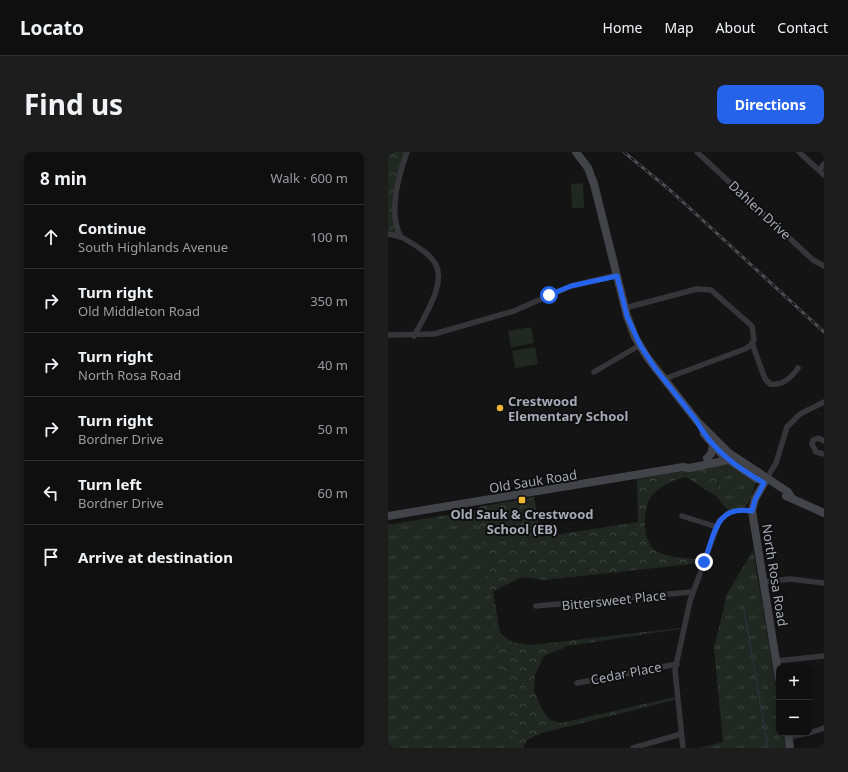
<!DOCTYPE html>
<html lang="en">
<head>
<meta charset="utf-8">
<style>
	:root { --surface:#0f0f10; --page:#1d1d1e; --text:#f1f3f6; --muted:#9b9c9f; --line:#2f2f30; --accent:#2563eb }
	body { margin:0; font-family:"Noto Sans",sans-serif; background:var(--page); color:var(--text) }
	.controls { position:absolute; right:12px; bottom:12px; display:grid; overflow:hidden; border-radius:8px; box-shadow:0 2px 10px #0003 }
	.controls button { width:36px; height:36px; display:grid; place-items:center; padding:0; border:0; border-bottom:1px solid var(--line); background:var(--surface); color:var(--text); font:20px sans-serif }
	.stop { position:absolute; width:12px; height:12px; margin:-9px; border:3px solid #2563eb; border-radius:50%; background:#fff }
	.stop.end { background:#2563eb; border-color:#fff; box-shadow:0 1px 4px #0008 }
	.list { margin:0; padding:0; list-style:none }
	h2 { display:flex; justify-content:space-between; align-items:center; height:52px; margin:0; padding:0 16px; font-size:17px }
	h2 small { font-size:13px; font-weight:400; color:var(--muted) }
	.list li { display:grid; grid-template-columns:26px 1fr auto; gap:12px; align-items:center; box-sizing:border-box; height:64px; padding:0 16px; border-top:1px solid var(--line) }
	.list b { display:block; font-size:15px; white-space:nowrap }
	.list p { margin:0; font-size:13px; white-space:nowrap; color:var(--muted) }
	.list em { font-size:13px; font-style:normal; color:var(--muted) }
	.icon { flex:none; width:22px; height:22px; fill:none; stroke:currentColor; stroke-width:2; stroke-linecap:round; stroke-linejoin:round }
	.map { position:relative; flex:none; width:436px; height:596px; overflow:hidden; border-radius:8px }
	header { display:flex; align-items:center; gap:24px; box-sizing:border-box; height:56px; padding:0 20px; background:var(--surface); border-bottom:1px solid var(--line) }
	header strong { font-size:19px }
	nav { display:flex; gap:22px; margin-inline-start:auto; font-size:14px }
	.intro { display:flex; align-items:center; justify-content:space-between; box-sizing:border-box; height:96px; padding:0 24px }
	h1 { margin:0; font-size:28px }
	.button { padding:10px 18px; border-radius:8px; background:var(--accent); color:#fff; font-size:14px; font-weight:700 }
	main { display:flex; gap:24px; padding:0 24px }
	aside { flex:1; background:var(--surface); border-radius:8px; box-shadow:0 2px 10px #0003 }
	.map>svg:first-child { display:block }
</style>
</head>
<body>
<header>
<strong>Locato</strong>
<nav><a>Home</a><a>Map</a><a>About</a><a>Contact</a></nav>
</header>
<div class="intro"><h1>Find us</h1><a class="button">Directions</a></div>
<main>
<aside>
<h2>8 min<small>Walk · 600 m</small></h2>
<ul class="list">
<li><svg class="icon" aria-label="ahead" viewBox="0 0 24 24"><path d="M12 20V5M6 11l6-6 6 6"/></svg><div><b>Continue</b><p>South Highlands Avenue</p></div><em>100 m</em></li>
<li><svg class="icon" aria-label="right" viewBox="0 0 24 24"><path d="M7 20v-9h11M14 6l5 5-5 5"/></svg><div><b>Turn right</b><p>Old Middleton Road</p></div><em>350 m</em></li>
<li><svg class="icon" aria-label="right" viewBox="0 0 24 24"><path d="M7 20v-9h11M14 6l5 5-5 5"/></svg><div><b>Turn right</b><p>North Rosa Road</p></div><em>40 m</em></li>
<li><svg class="icon" aria-label="right" viewBox="0 0 24 24"><path d="M7 20v-9h11M14 6l5 5-5 5"/></svg><div><b>Turn right</b><p>Bordner Drive</p></div><em>50 m</em></li>
<li><svg class="icon" aria-label="left" viewBox="0 0 24 24"><path d="M17 20v-9H6M10 6l-5 5 5 5"/></svg><div><b>Turn left</b><p>Bordner Drive</p></div><em>60 m</em></li>
<li><svg class="icon" aria-label="arrive" viewBox="0 0 24 24"><path d="M6 21V4h12l-3 4 3 4H6"/></svg><div><b>Arrive at destination</b></div></li>
</ul>
</aside>
<div class="map">
<svg width="436" height="596" viewBox="0 0 436 596">
	<defs>
		<pattern id="forest-crowns" width="20" height="18" patternUnits="userSpaceOnUse"><rect width="20" height="18" fill="#202821"/><path d="M2 6a3 3 0 1 1 6 0M12 15a3 3 0 1 1 6 0" fill="none" stroke="#3d443f"/></pattern>
		<pattern id="park-tufts" width="24" height="20" patternUnits="userSpaceOnUse"><rect width="24" height="20" fill="#202821"/><path d="M3 7l-1-3M5 7V3M7 7l1-3M15 17l-1-3M17 17v-4M19 17l1-3" fill="none" stroke="#3d443f"/></pattern>
	</defs>
	<rect width="100%" height="100%" fill="#141415"/>
	<g fill="url(#forest-crowns)">
		<path d="M0,0H17C8,25 0,57 9,82L0,80Z"/>
		<path d="M334,313L328,344L298,325C285,328 275,333 265,342C254,354 253,389 268,399C280,406 300,406 313,408V411L156,428L134,425L105,439L112,481L124,490L143,493L292,476V477L180,494L156,504L147,523L146,538L153,556L162,568L173,571L287,545V548L154,581L139,588L135,596H96L0,481V373L90,358V355L146,345L153,385L250,370L249,327Z"/>
	</g>
	<g fill="url(#park-tufts)">
		<path d="M337,312L342,313L367,330C368,333 361,352 358,354C355,357 344,355 339,357L328,344L334,313Z"/>
		<polygon points="90,358 126,596 0,596 0,373"/>
		<polygon points="365,398 391,554 391,581 395,581 398,596 311,596 335,590 326,496 339,442"/>
	</g>
	<g fill="#202821">
		<polygon points="195,31 196,56 184,56 183,32"/>
		<polygon points="143,175 146,191 123,196 120,179"/>
		<polygon points="147,195 150,212 127,216 124,199"/>
	</g>
	<g fill="none" stroke-linecap="round" stroke-linejoin="round">
		<polyline stroke="#2a3239" stroke-width="1.5" points="356,457 380,596"/>
		<g stroke="#35353a" stroke-width="5.5">
			<polyline points="309,0 425,108 436,114"/>
			<polyline points="411,0 436,23"/>
			<polyline points="431,18 436,12"/>
			<path d="M0,82C5,83 10,84 15,86C25,92 42,101 48,113C58,132 35,167 26,184"/>
			<path d="M13,85C0,62 10,25 19,0"/>
			<polyline points="237,156 309,137 323,138 364,174 366,188 363,193 357,197 276,227"/>
			<polyline points="0,183 46,182 126,159 183,134 229,123"/>
			<path d="M364,191L377,227L382,232C394,234 404,225 410,216"/>
			<polyline points="206,220 252,193"/>
			<polyline points="436,289 430,286 425,288 424,292 428,300 436,302"/>
			<polyline points="379,326 388,311 399,275 412,262 436,250"/>
			<polyline points="294,364 329,375"/>
			<polyline points="376,430 402,427 436,431"/>
			<polyline points="148,454 304,440"/>
			<polyline points="388,509 436,504"/>
			<polyline points="189,531 289,512"/>
			<polyline points="421,581 436,576"/>
			<polyline points="401,585 420,581"/>
			<polyline points="245,596 293,582"/>
			<polyline points="295,596 287,518 302,449 331,369 343,359 352,358 364,359"/>
		</g>
		<g stroke="#43444a" stroke-width="8">
			<polyline points="188,0 200,16 206,32 239,164 247,185 259,205 309,269 341,301 400,340 403,345"/>
			<polyline points="316,282 335,304 369,327"/>
			<polyline points="319,306 323,302 325,294"/>
			<polyline points="379,326 367,347 364,359 391,527"/>
			<polyline points="398,344 436,361"/>
			<polyline points="0,364 295,315 302,316 340,308"/>
			<polyline points="400,581 402,596"/>
		</g>
		<g stroke="#4c4d53" stroke-width="3">
			<polyline id="rail" points="236,0 283,39 436,180"/>
		</g>
		<use href="#rail" stroke="#0f0f10" stroke-width="1.5" stroke-dasharray="4.5" stroke-linecap="butt"/>
	</g>
	<g fill="none" stroke-linecap="round" stroke-linejoin="round">
		<path stroke="#2563eb" stroke-width="5" d="M161,143L183,134L229,124L239,164L252,193L267,216L308,268C323,297 348,315 376,331L367,348L364,359C327,353 327,382 316,410"/>
	</g>
	<g fill="#efb732" stroke="#0f0f10" stroke-width="1.5">
		<circle cx="112" cy="256" r="4"/>
		<rect x="130" y="344" width="8" height="8" rx="2"/>
	</g>
	<g text-anchor="middle" stroke-width="4" stroke-linejoin="round" paint-order="stroke">
		<g font-size="13" fill="#a5aab6" stroke="#0f0f10">
			<text transform="translate(372 58) rotate(43)" y="5">Dahlen Drive</text>
			<text transform="translate(145 329) rotate(-9)" y="5">Old Sauk Road</text>
			<text transform="translate(387 423) rotate(81)" y="5">North Rosa Road</text>
			<text transform="translate(226 448) rotate(-6)" y="5">Bittersweet Place</text>
			<text transform="translate(238 521) rotate(-11)" y="5">Cedar Place</text>
		</g>
		<g font-size="13" font-weight="bold" fill="#a5aab6" stroke="#0f0f10" text-anchor="start">
			<text x="120" y="254">Crestwood<tspan x="120" dy="15">Elementary School</tspan></text>
			<text x="134" y="367" text-anchor="middle">Old Sauk &amp; Crestwood<tspan x="134" dy="15">School (EB)</tspan></text>
		</g>
	</g>
</svg>
<div class="controls">
<button>+</button>
<button>−</button>
</div>
<div class="stop" style="left:161px;top:143px"></div>
<div class="stop end" style="left:316px;top:410px"></div>
</div>
</main>
</body>
</html>
